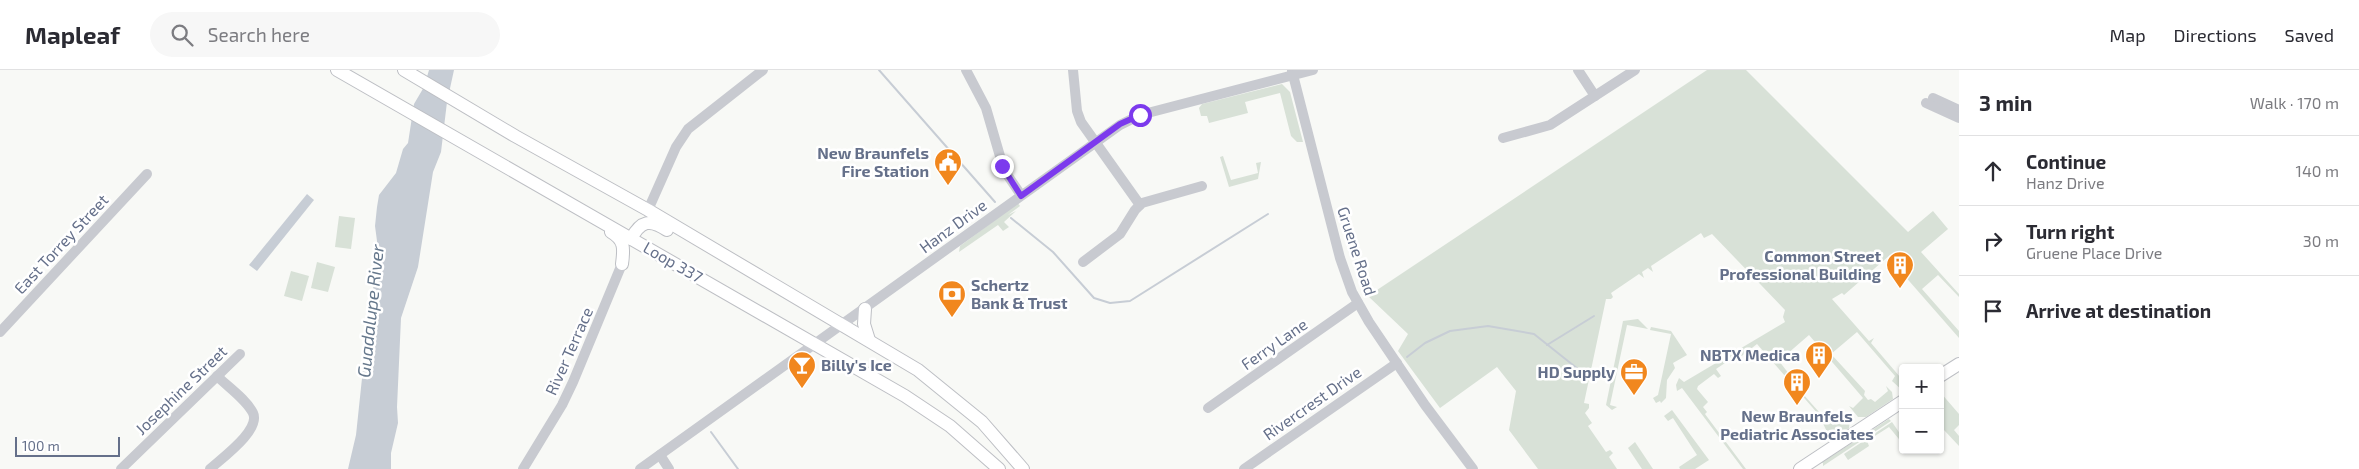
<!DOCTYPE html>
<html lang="en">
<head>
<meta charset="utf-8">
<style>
	:root { --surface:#fff; --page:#f7f7f7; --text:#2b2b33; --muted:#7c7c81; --line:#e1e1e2 }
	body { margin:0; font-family:"Exo 2",sans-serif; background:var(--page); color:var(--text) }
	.controls { position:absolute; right:15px; bottom:15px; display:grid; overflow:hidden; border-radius:5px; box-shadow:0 1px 4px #0004 }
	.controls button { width:45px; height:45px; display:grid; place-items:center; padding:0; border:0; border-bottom:1px solid var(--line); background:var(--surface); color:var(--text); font:25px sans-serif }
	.scale { position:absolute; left:15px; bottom:12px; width:105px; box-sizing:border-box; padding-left:5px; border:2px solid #65708a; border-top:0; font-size:14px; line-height:18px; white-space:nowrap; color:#65708a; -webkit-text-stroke:4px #fff; paint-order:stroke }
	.stop { position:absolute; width:15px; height:15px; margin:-11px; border:4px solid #7c3aed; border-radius:50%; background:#fff }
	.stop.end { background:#7c3aed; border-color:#fff; box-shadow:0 1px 5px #0008 }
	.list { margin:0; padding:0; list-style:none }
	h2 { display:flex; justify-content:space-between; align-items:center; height:65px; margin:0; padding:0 20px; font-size:21px }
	h2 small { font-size:16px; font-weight:400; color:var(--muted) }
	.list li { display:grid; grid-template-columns:32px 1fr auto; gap:15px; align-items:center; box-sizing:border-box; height:70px; padding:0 20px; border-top:1px solid var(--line) }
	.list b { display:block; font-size:19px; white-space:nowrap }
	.list p { margin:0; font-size:16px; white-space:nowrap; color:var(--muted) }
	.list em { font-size:16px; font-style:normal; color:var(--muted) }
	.icon { flex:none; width:28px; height:28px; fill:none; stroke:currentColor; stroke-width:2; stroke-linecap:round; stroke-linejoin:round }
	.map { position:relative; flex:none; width:1959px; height:399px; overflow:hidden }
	header { display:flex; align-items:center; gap:30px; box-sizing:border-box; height:70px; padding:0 25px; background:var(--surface); border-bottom:1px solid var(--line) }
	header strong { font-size:24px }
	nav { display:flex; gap:28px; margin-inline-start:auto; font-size:18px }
	.search { width:350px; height:45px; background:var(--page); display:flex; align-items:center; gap:12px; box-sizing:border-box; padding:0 18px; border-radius:28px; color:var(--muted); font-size:19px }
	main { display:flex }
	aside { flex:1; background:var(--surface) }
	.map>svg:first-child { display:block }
</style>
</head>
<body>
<header>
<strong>Mapleaf</strong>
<div class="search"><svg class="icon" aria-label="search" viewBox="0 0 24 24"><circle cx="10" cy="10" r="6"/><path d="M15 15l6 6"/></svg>Search here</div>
<nav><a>Map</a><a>Directions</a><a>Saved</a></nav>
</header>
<main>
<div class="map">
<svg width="1959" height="399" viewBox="0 0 1959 399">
	<rect width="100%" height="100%" fill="#f8f9f6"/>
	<g fill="#d8e1d7">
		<polygon points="1707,0 1746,0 1908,162 1933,141 1948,159 1921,182 1959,224 1959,227 1938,205 1922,219 1959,261 1959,268 1903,204 1905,202 1890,185 1844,225 1842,223 1832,229 1869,271 1874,268 1871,273 1900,307 1903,305 1903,321 1892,311 1895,306 1857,262 1831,284 1865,321 1864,325 1868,330 1871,329 1875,332 1888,321 1886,316 1892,322 1893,329 1866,347 1858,347 1849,336 1853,338 1863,328 1809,265 1779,291 1789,304 1787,306 1827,351 1833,355 1843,346 1842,342 1850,350 1849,358 1836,367 1829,366 1819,345 1757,274 1734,292 1731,289 1716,299 1721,306 1718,308 1714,304 1698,316 1697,319 1708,332 1703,337 1707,342 1705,344 1746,399 1743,399 1682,318 1677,321 1676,315 1679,308 1684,312 1785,252 1783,247 1785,240 1712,164 1704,168 1701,163 1651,196 1653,202 1648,198 1642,202 1644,208 1639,204 1611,223 1613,227 1611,229 1606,229 1584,333 1589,334 1589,338 1585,343 1592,353 1588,356 1606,382 1610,380 1613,383 1609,387 1617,399 1538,399 1509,360 1516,321 1497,297 1440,338 1398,281 1408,264 1368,226"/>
		<polygon points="1282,14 1290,22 1303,72 1297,72 1291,66 1280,23 1245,32 1248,43 1209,53 1207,46 1201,46 1199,38 1202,34"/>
		<polygon points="1223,86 1231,110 1258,103 1256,93 1261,92 1258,109 1229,117 1220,87"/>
		<polygon points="1018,133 1020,136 1008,145 1016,141 1004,152 1009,157 1003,161 998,155 959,182 960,176"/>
		<polygon points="339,146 355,148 351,179 335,177"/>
		<polygon points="317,192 335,197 328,222 311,218"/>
		<polygon points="291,201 309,206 302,231 284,226"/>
		<polygon points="1638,249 1648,259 1627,255 1610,335 1617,337 1612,340 1606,335 1623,251"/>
		<polygon points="1651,257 1671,261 1687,285 1673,293 1675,298 1667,310 1666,328 1661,333 1660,331 1656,333 1653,328 1658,325 1671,264 1650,260"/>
		<polygon points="1940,322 1959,344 1959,355 1954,360 1959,366 1959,376 1944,360 1940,363"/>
		<polygon points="1672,340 1709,390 1695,399 1680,399 1679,397 1697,385 1673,348 1668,351 1664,346"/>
		<polygon points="1889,349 1891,351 1823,396 1823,393 1821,393"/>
		<polygon points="1892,352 1903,368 1903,374 1889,357 1867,371 1869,376 1848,390 1844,384"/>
		<polygon points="1635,372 1653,399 1642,399 1628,378"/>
	</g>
	<g fill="#c7cdd5">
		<polygon points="429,0 454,0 447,32 441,82 433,102 418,197 401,248 397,337 398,353 391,383 391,399 348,399 356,365 367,261 372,233 377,171 375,156 377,137 379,125 396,103 403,79 408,73 414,34 424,17"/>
		<polygon points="307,124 314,130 257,201 249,195"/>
	</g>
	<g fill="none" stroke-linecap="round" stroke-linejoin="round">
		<g stroke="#c7cdd5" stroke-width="2">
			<polyline points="879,0 995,132"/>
			<polyline points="1011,148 1053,182 1094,228 1110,233 1130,231 1268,144"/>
			<polyline points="1547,275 1594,246"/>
			<polyline points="1407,287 1425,273 1450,261 1488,256 1534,264 1583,303"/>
			<polyline points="711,362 738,399"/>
		</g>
		<g stroke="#bdbfc4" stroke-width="14">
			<g id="major">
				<polyline points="337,0 905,326 950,356 999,399"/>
				<polyline points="404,0 515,66 648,140 918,300 982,352 1023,399"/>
				<path d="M611,162C625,170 624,179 622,194"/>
				<path d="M631,169C641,150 650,149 667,160"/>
				<polyline points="865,239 864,254 869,270"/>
				<polyline points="1940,306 1959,294"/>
				<polyline points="1800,399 1903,331"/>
			</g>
		</g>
		<g stroke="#c8cad0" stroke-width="10">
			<polyline points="966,0 986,38 1004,100 1021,125"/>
			<polyline points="1073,0 1077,41 1081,52 1140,135"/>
			<polyline points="1578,0 1595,26"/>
			<polyline points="1292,1 1340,188 1352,222 1369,252 1425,335 1473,399"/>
			<polyline points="1933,28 1959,40"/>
			<polyline points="1926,33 1959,48"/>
			<polyline points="1503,68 1550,55 1635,0"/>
			<polyline points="648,140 676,77 688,59 763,0"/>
			<polyline points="1083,192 1120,164 1135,140 1142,133 1202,116"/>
			<polyline points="0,262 147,104"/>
			<polyline points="1208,338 1358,233"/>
			<polyline points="660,385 669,399"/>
			<polyline points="121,399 240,284"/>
			<path d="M210,399C222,388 261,360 253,343C246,329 228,317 217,306"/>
			<polyline points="523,399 562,335 573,312 624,189"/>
			<polyline points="640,399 1120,55 1140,45 1313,0"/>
			<polyline points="1244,399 1397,293"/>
		</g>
		<use href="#major" stroke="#fff" stroke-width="12"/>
	</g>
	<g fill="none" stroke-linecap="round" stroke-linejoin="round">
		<polyline stroke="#7c3aed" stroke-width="6" points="1002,96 1021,126 1120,54 1140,45"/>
	</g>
	<defs>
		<g id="civic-pin" transform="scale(1.4375)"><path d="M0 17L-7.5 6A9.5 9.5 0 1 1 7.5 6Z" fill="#f1871e" stroke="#fff"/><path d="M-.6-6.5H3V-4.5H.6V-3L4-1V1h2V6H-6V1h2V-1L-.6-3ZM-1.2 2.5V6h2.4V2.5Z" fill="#fff"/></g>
		<g id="building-pin" transform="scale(1.4375)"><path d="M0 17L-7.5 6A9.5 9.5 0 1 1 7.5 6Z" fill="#f1871e" stroke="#fff"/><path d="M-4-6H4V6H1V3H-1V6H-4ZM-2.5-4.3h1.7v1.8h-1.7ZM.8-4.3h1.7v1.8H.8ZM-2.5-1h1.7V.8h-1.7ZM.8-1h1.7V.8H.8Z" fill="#fff"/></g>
		<g id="bank-pin" transform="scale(1.4375)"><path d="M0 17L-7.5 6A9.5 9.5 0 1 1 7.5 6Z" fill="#f1871e" stroke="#fff"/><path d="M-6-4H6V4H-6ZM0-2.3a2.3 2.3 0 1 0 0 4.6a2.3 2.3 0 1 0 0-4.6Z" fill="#fff"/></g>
		<g id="bar-pin" transform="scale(1.4375)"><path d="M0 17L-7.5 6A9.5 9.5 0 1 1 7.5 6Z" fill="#f1871e" stroke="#fff"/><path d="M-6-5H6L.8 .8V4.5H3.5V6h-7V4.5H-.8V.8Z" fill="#fff"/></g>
		<g id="office-pin" transform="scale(1.4375)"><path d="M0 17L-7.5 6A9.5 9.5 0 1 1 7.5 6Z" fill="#f1871e" stroke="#fff"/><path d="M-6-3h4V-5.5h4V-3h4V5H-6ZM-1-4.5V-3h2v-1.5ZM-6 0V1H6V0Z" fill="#fff"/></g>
	</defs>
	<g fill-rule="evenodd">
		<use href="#civic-pin" x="948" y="92"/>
		<use href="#building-pin" x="1900" y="195"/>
		<use href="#bank-pin" x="952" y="224"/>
		<use href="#building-pin" x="1819" y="285"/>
		<use href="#bar-pin" x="802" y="295"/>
		<use href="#office-pin" x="1634" y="302"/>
		<use href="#building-pin" x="1797" y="312"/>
	</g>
	<g text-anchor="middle" stroke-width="5" stroke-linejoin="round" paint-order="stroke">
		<g font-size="16" font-weight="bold" fill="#65708a" stroke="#fff" text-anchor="end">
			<text x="929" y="89">New Braunfels<tspan x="929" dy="18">Fire Station</tspan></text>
			<text x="1881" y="192">Common Street<tspan x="1881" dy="18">Professional Building</tspan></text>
			<text x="971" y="221" text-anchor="start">Schertz<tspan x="971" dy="18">Bank &amp; Trust</tspan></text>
			<text x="1800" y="291">NBTX Medica</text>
			<text x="821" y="301" text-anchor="start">Billy's Ice</text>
			<text x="1615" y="308">HD Supply</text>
			<text x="1797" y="352" text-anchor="middle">New Braunfels<tspan x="1797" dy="18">Pediatric Associates</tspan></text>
		</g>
		<g font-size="16" fill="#65708a" stroke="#fff">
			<text transform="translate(953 156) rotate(-36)" y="6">Hanz Drive</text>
			<text transform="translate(61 174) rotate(-47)" y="6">East Torrey Street</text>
			<text transform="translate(1357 181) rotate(72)" y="6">Gruene Road</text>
			<text transform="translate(673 192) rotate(30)" y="6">Loop 337</text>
			<text transform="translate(1274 274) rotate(-35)" y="6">Ferry Lane</text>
			<text transform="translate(569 281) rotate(-66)" y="6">River Terrace</text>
			<text transform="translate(181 320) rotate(-44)" y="6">Josephine Street</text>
			<text transform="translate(1312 333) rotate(-35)" y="6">Rivercrest Drive</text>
		</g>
		<g font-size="18" font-style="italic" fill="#66788c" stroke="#fff">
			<text transform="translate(371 241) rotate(-84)" y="6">Guadalupe River</text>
		</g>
	</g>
</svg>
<div class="controls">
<button>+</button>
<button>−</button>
</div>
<div class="scale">100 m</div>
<div class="stop" style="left:1140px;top:45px"></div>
<div class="stop end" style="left:1002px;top:96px"></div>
</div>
<aside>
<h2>3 min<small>Walk · 170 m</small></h2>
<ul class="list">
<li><svg class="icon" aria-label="ahead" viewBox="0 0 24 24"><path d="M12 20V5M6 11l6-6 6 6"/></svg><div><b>Continue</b><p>Hanz Drive</p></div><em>140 m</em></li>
<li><svg class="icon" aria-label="right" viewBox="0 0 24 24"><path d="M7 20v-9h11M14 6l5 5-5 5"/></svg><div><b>Turn right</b><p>Gruene Place Drive</p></div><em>30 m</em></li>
<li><svg class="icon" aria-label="arrive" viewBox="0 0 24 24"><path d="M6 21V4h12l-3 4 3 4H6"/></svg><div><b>Arrive at destination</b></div></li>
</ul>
</aside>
</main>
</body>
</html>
